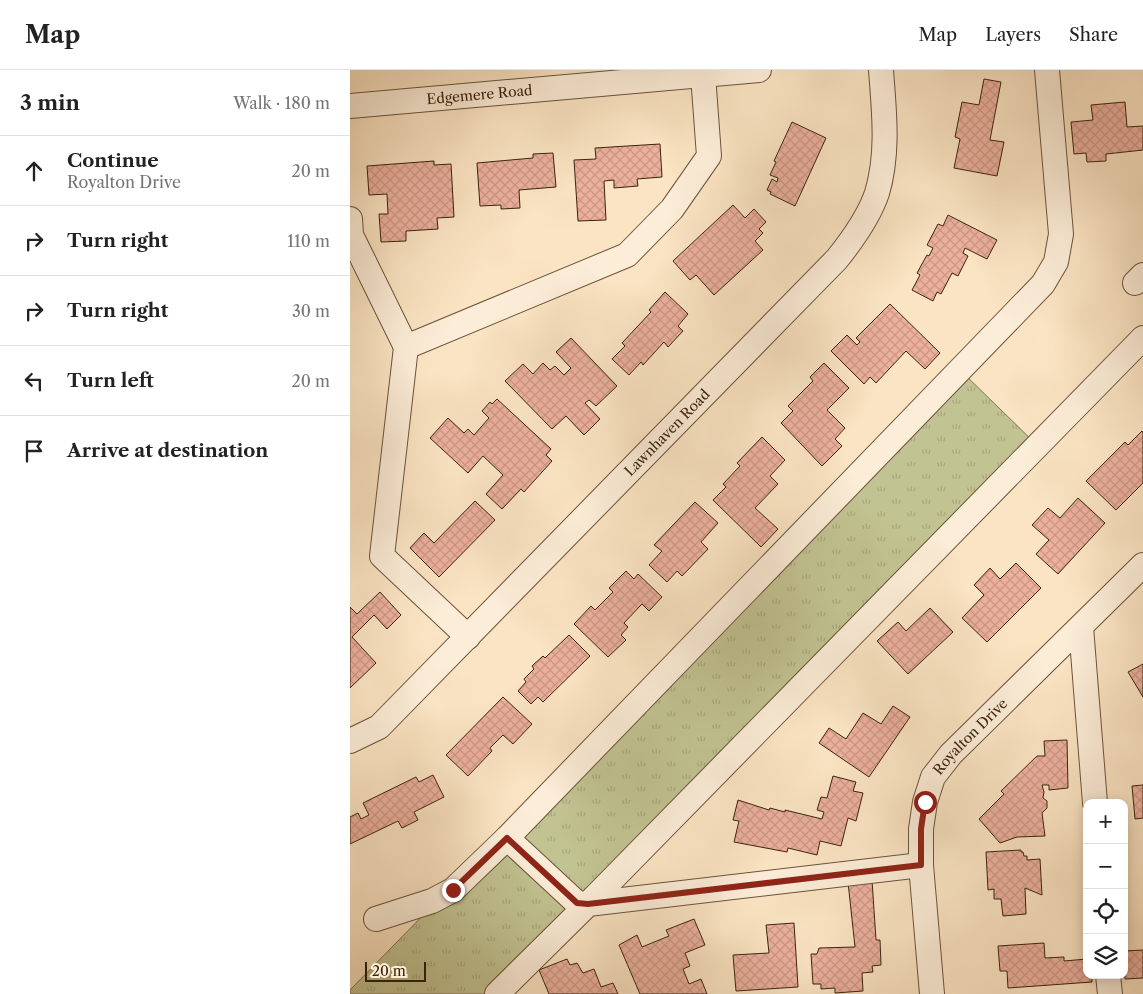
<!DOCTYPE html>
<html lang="en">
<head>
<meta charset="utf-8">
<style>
	:root { --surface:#fff; --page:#f2f2f2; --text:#222; --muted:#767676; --line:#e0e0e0 }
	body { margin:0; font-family:"Libre Caslon Text",serif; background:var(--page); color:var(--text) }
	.controls { position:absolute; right:15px; bottom:15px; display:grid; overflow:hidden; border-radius:10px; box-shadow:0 2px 12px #0003 }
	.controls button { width:45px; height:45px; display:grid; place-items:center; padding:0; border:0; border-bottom:1px solid var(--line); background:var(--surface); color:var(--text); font:25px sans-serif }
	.scale { position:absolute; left:15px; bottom:12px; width:61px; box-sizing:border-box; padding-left:5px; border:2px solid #3b230d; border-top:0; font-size:14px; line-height:18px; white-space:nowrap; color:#3b230d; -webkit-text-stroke:4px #fcedd8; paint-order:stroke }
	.stop { position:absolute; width:15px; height:15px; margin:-11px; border:4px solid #8f2418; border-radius:50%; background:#fff }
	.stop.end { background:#8f2418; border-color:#fff; box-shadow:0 1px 5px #0008 }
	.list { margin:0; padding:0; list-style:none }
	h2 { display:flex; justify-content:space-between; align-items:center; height:65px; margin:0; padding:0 20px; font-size:21px }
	h2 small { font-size:16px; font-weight:400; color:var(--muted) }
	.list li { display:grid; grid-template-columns:32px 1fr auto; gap:15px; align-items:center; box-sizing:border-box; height:70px; padding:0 20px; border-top:1px solid var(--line) }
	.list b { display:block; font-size:19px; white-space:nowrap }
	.list p { margin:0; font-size:16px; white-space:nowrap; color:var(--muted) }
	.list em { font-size:16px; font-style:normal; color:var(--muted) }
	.icon { flex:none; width:28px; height:28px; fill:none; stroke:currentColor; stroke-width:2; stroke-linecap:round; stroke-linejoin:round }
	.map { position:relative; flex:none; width:793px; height:924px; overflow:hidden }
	header { display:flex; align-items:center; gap:30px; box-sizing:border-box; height:70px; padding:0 25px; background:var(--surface); border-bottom:1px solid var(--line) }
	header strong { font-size:24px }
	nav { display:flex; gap:28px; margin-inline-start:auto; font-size:18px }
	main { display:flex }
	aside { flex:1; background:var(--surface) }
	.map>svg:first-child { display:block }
</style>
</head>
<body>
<header>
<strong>Map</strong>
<nav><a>Map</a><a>Layers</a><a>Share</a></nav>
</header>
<main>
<aside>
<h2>3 min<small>Walk · 180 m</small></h2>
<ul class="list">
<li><svg class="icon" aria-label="ahead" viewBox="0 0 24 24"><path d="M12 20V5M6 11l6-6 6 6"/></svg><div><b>Continue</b><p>Royalton Drive</p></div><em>20 m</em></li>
<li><svg class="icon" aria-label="right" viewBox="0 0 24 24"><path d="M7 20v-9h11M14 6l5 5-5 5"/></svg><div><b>Turn right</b></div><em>110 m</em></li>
<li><svg class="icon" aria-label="right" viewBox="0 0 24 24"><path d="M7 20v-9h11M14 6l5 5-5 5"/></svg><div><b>Turn right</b></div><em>30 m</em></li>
<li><svg class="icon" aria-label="left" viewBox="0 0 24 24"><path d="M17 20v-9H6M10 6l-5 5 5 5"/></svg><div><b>Turn left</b></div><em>20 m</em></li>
<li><svg class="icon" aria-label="arrive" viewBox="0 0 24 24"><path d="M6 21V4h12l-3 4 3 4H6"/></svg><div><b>Arrive at destination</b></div></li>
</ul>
</aside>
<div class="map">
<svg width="793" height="924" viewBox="0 0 793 924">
	<defs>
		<pattern id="grass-tufts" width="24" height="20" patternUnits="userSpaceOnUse" patternTransform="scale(1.25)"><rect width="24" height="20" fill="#c2c392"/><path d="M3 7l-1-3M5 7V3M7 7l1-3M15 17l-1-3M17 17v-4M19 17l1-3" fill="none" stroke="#a8a77d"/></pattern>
		<pattern id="building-cross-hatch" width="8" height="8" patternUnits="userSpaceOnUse" patternTransform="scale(1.25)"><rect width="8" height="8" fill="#ecb09d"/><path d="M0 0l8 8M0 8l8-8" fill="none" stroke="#cb9786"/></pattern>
	</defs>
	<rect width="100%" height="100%" fill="#fbe4c3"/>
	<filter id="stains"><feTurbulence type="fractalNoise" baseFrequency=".004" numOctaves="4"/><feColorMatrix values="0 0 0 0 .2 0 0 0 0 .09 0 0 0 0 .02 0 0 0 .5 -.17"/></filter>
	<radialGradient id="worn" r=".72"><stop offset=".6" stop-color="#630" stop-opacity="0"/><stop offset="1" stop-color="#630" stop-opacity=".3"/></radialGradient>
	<polygon fill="url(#grass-tufts)" stroke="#7e7350" points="608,298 691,379 159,924 0,924 0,920"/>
	<g fill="url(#building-cross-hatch)" stroke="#3b230d">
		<polygon points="634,9 651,12 640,70 654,72 647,106 604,98 610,69 605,67 612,32 629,35"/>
		<polygon points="775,32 777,57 793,56 793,80 756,84 756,91 737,92 736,83 724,84 721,52 743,50 741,35"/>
		<polygon points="442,52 476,68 445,136 420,124 421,122 417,120 422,109 427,112 428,108 420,105 426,92 424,91"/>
		<polygon points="310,74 312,107 287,109 288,116 264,118 264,110 254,111 256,150 228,151 224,90 246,89 245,78"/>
		<polygon points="203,83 206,117 169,120 170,138 151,139 151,135 130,136 127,93 183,88 183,84"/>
		<polygon points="84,91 84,95 101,94 104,147 87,148 88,159 56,161 56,171 31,172 29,144 38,144 37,124 19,125 17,96"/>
		<polygon points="383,135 395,148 404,139 416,152 409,159 413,163 405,171 413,180 364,225 346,205 340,210 323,191"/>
		<polygon points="598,145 647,170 637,189 615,178 613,183 618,186 608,206 602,203 591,224 587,222 583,231 562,220 570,205 567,203 577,185 579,186 583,178 577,175 588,154 593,156"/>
		<polygon points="315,222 338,244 328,256 333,261 318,277 314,272 293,295 291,292 279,305 262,289 275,276 272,273 301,242 299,240"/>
		<polygon points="540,234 590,283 575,299 556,281 526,313 520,307 514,314 481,281 497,265 507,275 510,272 506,268"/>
		<polygon points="221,268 267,316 246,336 239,330 235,333 250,349 234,365 216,346 202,359 155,311 173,294 183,304 193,293 200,300 205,296 214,305 221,298 206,282"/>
		<polygon points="474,293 499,318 477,340 495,358 485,369 492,376 472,396 431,353 443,341 438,336 463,311 460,307"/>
		<polygon points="147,329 201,379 196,385 202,391 174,422 171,419 152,439 136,424 153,405 133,386 118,403 80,368 98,348 114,363 118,359 124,365 139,348 132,341 140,332 142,334"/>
		<polygon points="792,361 793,362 793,413 766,440 736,411 775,372 778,375"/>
		<polygon points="412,367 435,390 420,406 428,414 405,438 428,459 411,477 363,430 376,417 373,414 390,396 387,393"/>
		<polygon points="728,428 755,453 708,504 686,484 699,470 682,455 698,438 710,448"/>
		<polygon points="125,431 145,450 89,507 60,478 74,463 84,473"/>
		<polygon points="345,432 368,453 351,472 358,479 332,506 327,501 317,512 299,495 312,481 304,475"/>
		<polygon points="666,493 691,518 637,572 612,548 634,525 624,515 640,498 650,509"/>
		<polygon points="276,501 284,509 288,504 312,527 299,541 292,534 274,553 278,557 271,565 276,570 258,587 224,554 241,536 245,540 263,522 259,518"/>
		<polygon points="30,522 51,545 37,559 24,545 2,567 26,593 0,618 0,537 7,544"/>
		<polygon points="580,538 603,562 558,604 527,571 548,552 556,561"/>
		<polygon points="219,565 240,586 193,632 188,627 181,634 168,621 176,612 174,609 184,599 182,596 193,586 195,588"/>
		<polygon points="793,594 793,627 778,602"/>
		<polygon points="153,627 182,654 163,674 153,665 140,678 142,681 118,706 96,685"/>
		<polygon points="543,636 560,647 519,707 469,673 479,658 496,669 513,643 531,654"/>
		<polygon points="717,670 718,718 699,720 699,715 692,715 694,722 693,728 697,731 697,738 692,743 695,766 667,767 650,773 629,749 654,724 651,721 687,686 695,686 694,671"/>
		<polygon points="83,705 94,727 64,742 68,750 52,758 48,751 0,774 0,747 8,743 11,749 19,745 13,733 66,707 69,712"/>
		<polygon points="483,706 506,712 503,721 513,723 506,751 498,748 491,776 470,771 467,785 438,778 437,782 384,772 389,751 383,750 388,730 419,740 420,738 435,742 435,740 472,749 474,742 467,740 471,727 477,728"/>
		<polygon points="793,715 793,748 785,749 782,716"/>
		<polygon points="671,780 671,782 673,782 674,786 677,786 677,790 690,789 692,825 675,818 676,844 653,846 651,829 644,829 644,819 638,820 636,782"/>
		<polygon points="522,810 526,870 530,870 531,895 522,896 523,902 512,903 513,921 485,923 485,918 471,919 471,914 463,914 461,884 467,884 469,878 505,877 498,812"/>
		<polygon points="344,849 355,875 335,883 340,896 333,899 339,914 351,909 357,924 290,924 269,875 287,865 292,877 319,866 316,860"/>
		<polygon points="444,853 448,917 386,921 383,885 419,883 416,855"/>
		<polygon points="694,873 695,888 714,887 714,891 737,889 737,905 742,905 742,912 658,918 657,901 650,901 648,876"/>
		<polygon points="793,880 793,908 775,909 774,881"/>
		<polygon points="217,889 220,895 227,893 233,903 244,899 251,917 263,913 268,924 199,924 189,900"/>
	</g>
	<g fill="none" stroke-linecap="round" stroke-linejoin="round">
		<g stroke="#6b533a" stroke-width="26">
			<g id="minor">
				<path id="s1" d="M0,36L409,0"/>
				<polyline points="0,149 1,165 56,277 277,185 322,139 359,86 353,5"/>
				<polyline points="785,213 793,205"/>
				<polyline points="56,277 32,486 118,567"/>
				<polyline points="731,557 745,733"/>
				<path id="s2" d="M0,671L29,657L487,189C503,169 519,147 527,123C539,83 534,41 531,0"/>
				<polyline points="157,768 227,833 238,834 793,268"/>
				<polyline points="26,849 82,831 103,820 157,768 693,214 706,192 711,164 697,0"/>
				<polyline points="758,905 760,924"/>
				<polyline points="147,924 238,834 571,795"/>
				<path id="s3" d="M582,924L571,795V759L575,732L583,707L601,684L793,495"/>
			</g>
		</g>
		<use href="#minor" stroke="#fcedd8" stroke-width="24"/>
	</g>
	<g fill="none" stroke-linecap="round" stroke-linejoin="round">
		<polyline stroke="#8f2418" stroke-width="6" points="103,820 157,768 227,833 238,834 571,795 571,759 575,732"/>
	</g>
	<g text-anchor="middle" stroke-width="4.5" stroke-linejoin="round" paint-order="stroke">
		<g font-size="14" fill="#3b230d" stroke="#fcedd8">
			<text dy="5" stroke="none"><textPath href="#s1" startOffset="130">Edgemere Road</textPath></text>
			<text dy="5" stroke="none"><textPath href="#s2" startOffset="444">Lawnhaven Road</textPath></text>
			<text dy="5" stroke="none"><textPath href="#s3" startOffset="274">Royalton Drive</textPath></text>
		</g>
	</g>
	<rect width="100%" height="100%" filter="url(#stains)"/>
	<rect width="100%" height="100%" fill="url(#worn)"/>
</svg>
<div class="controls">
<button>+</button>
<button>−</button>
<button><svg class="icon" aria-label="locate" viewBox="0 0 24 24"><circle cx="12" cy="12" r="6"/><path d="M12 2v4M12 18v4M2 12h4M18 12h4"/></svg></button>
<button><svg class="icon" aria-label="layers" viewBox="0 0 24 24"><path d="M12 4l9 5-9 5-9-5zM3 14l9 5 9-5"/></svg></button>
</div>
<div class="scale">20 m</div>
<div class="stop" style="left:575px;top:732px"></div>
<div class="stop end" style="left:103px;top:820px"></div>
</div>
</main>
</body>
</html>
